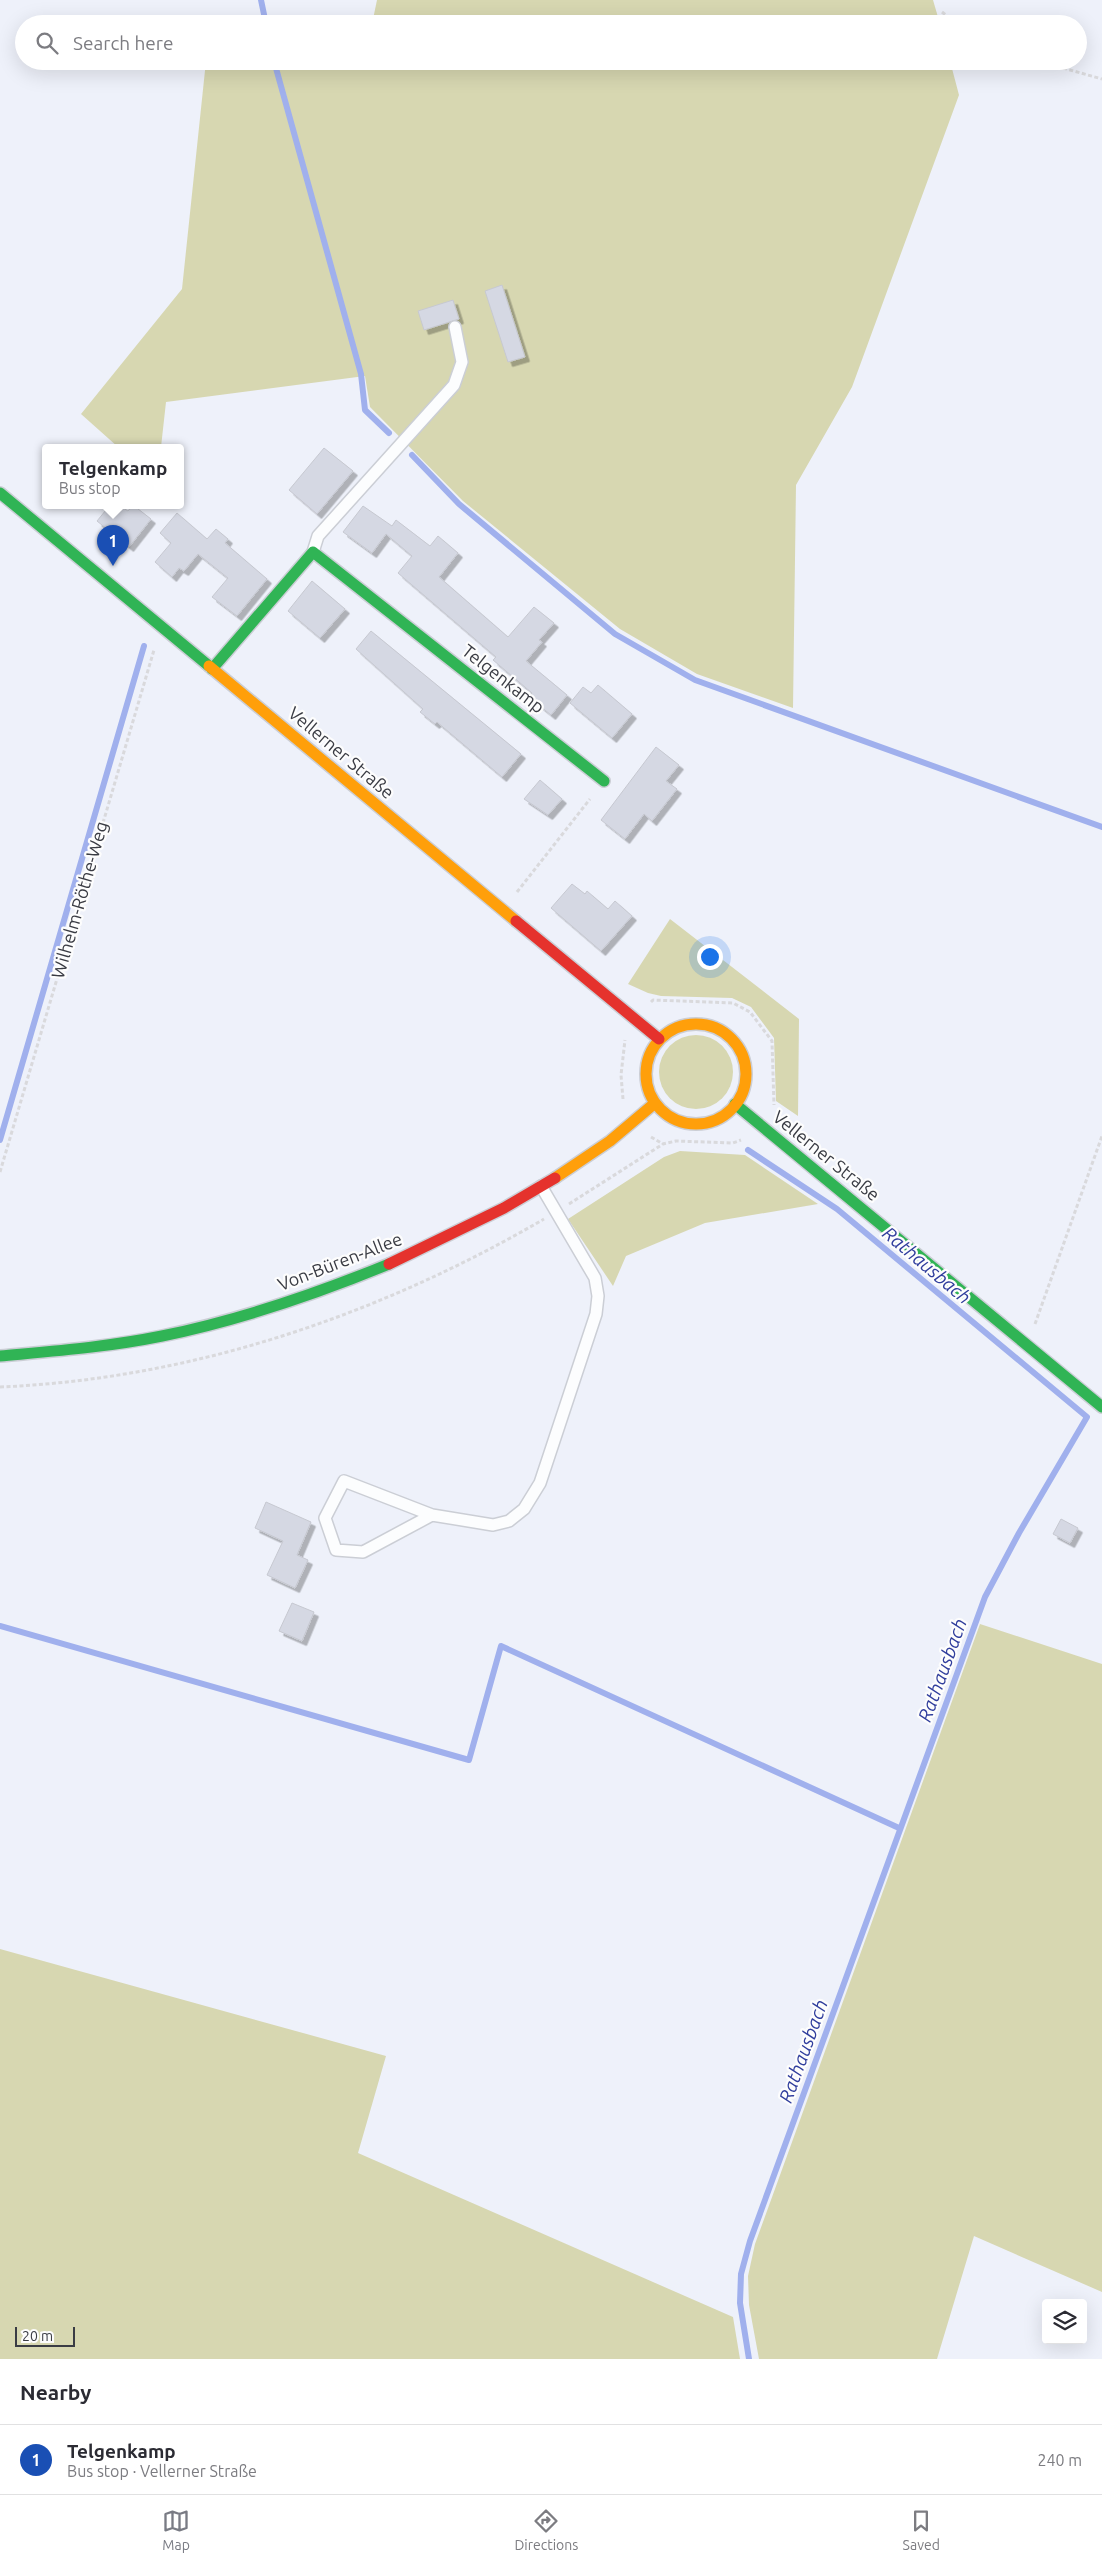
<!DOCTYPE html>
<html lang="en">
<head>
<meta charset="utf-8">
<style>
	:root { --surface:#fff; --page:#f7f7f7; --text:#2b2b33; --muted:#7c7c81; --line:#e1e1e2; --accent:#797b84 }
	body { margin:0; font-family:Ubuntu,sans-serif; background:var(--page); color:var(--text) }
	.controls { position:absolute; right:15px; bottom:15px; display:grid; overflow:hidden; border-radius:5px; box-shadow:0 5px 20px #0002 }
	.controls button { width:45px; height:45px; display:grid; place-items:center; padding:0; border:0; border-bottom:1px solid var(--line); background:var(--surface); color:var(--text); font:25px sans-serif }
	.scale { position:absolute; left:15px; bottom:12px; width:60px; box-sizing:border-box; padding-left:5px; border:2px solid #3a3c44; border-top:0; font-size:14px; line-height:18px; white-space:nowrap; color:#3a3c44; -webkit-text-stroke:4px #fdfdfd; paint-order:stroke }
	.you { position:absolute; left:709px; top:956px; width:18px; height:18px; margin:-12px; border:4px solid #fff; border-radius:50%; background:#1a73e8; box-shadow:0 0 0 8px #1a73e833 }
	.badge { display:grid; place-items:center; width:32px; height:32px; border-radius:50%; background:var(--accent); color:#fff; font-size:16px; font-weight:700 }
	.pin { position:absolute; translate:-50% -41px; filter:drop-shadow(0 1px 2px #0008) }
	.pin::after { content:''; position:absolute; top:26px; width:18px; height:15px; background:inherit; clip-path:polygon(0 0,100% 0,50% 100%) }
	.popup { position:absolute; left:42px; top:444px; width:142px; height:65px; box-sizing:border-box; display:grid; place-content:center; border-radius:5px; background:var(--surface); filter:drop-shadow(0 1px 4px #0005); font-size:16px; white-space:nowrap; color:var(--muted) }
	.popup b { font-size:19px; color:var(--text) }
	.popup::after { content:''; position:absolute; left:50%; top:100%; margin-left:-10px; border:10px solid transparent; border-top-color:var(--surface) }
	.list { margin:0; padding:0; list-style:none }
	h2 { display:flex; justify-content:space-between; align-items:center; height:65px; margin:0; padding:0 20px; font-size:21px }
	h2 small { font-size:16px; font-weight:400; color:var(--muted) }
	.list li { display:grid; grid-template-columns:32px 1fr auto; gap:15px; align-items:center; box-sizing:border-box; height:70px; padding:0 20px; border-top:1px solid var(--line) }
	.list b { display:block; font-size:19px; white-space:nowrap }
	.list p { margin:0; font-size:16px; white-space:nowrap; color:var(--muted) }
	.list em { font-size:16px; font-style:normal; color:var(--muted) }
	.icon { flex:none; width:28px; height:28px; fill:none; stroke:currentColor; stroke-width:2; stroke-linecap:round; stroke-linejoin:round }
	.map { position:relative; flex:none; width:1102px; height:2359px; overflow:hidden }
	.search { position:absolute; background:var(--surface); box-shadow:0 5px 20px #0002; left:15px; right:15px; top:15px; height:55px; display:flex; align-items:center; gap:12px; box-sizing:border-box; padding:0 18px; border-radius:28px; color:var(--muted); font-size:19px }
	.sheet { height:135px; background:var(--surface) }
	nav { display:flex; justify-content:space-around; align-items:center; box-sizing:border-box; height:70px; border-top:1px solid var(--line); background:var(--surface); font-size:14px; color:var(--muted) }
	nav a { display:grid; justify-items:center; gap:2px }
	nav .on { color:var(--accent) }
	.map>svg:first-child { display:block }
</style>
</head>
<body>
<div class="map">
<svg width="1102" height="2359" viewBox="0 0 1102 2359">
	<defs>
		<filter id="shadow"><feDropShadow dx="4.5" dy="4.5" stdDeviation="0" flood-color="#0004"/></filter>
	</defs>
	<rect width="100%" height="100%" fill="#eef1fa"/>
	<g fill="#d7d7b1">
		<polygon points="377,0 933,0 940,24 372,24"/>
		<polygon points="206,61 950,61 959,95 852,387 796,485 793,708 697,674 620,629 463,501 370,407 365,376 166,402 161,447 118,447 81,414 182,289"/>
		<polygon points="670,919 799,1019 798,1116 776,1101 774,1038 751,1007 732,998 661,996 648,993 628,984"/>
		<circle cx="696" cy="1072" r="37"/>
		<polygon points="680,1151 745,1155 818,1204 705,1223 626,1256 613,1286 568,1219 664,1157"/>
		<polygon points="980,1624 1102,1664 1102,2292 974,2236 937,2359 759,2359 749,2305 748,2276 755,2244"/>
		<polygon points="0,1949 386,2056 358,2153 733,2317 740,2359 0,2359"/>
	</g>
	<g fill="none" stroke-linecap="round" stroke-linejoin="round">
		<g stroke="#a0b0ed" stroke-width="6">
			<polyline points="261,0 266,24"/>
			<polyline points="274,61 361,374 365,410 389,433"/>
			<polyline points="412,455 459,504 615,634 695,680 1102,827"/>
			<polyline points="0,1140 144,646"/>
			<polyline points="748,1150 837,1209 1087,1417 1019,1533 985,1597 750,2241 741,2274 740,2303 749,2359"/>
			<polyline points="0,1626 469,1760 501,1646 899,1828"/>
		</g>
	</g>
	<g fill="#d5d8e3" stroke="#c6c8d0" filter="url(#shadow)">
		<polygon points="502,285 525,357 508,362 485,291"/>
		<polygon points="453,300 459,319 424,330 418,311"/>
		<polygon points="324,448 353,471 317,514 289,490"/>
		<polygon points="110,505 119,505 128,511 133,505 151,519 129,547 97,521"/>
		<polygon points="363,506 392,526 396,520 430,546 438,536 458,553 439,577 508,637 534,607 554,623 539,640 542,642 526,661 567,695 551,715 529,697 532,693 493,660 496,657 398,573 412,556 386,534 372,553 343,532"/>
		<polygon points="177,513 207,539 216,529 228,539 225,543 267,579 237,616 212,597 228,578 198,554 184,571 179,568 172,577 155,562 171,543 160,533"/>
		<polygon points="312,581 345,609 320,638 288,611"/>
		<polygon points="371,631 521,754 502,777 437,722 435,724 420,712 423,709 356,649"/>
		<polygon points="598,685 632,714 612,738 570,703 583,687 591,693"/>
		<polygon points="656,747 679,765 666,781 677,789 652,821 644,814 625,839 601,820"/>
		<polygon points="540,780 562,799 548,815 524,799"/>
		<polygon points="572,884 585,894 587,891 608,909 615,901 632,916 601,951 551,908"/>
		<polygon points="266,1502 311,1522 297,1555 308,1560 295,1588 267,1575 283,1541 255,1528"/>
		<polygon points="1061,1519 1078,1528 1070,1543 1053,1534"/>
		<polygon points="292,1603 314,1612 302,1641 279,1631"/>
	</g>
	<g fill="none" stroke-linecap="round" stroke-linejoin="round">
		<g stroke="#cbced5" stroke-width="14">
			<g id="lane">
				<polyline points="313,552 318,536 454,385 462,362 455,327"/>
				<polyline points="432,1515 344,1481 325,1518 336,1550 363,1552 432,1515 493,1525 509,1521 524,1509 540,1483 596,1314 598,1296 595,1278 541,1186"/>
			</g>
		</g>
		<g stroke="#cbced5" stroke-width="14">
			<g id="fast">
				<polyline points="0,493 209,666"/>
				<polyline points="212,669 313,552 604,781"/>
				<polyline points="735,1104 1102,1407"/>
				<path d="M0,1356C54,1351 108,1347 162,1336C240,1320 316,1294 389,1264"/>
			</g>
		</g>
		<g stroke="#cbced5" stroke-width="14">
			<g id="slow">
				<polyline points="209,666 516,921"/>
				<circle cx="696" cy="1074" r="50"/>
				<polyline points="555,1178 610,1141 655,1103"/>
			</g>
		</g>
		<g stroke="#cbced5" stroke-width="14">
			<g id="jam">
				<polyline points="516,921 659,1039"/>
				<polyline points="389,1264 504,1208 555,1178"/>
			</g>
		</g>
		<g stroke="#d9d9dc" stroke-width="3" stroke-dasharray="4 2.5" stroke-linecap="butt">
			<polyline points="942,12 957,24"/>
			<polyline points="1038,61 1102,79"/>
			<polyline points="517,892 590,799"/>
			<polyline points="651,1002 653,1000 733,1003 750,1012 772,1041 774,1105"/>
			<polyline points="623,1099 621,1075 625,1040"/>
			<polyline points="651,1137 663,1144"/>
			<polyline points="0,1172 154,650"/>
			<polyline points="569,1204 663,1144 676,1141 733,1143 741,1140"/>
			<polyline points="1035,1324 1102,1136"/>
			<path d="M0,1387C192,1379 379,1315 544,1219"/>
		</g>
		<use href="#lane" stroke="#fcfdfe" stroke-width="11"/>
		<use href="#fast" stroke="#30b455" stroke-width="11"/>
		<use href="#slow" stroke="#ff9f0a" stroke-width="11"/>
		<use href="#jam" stroke="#e5322d" stroke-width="11"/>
	</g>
	<g text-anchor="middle" stroke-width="4.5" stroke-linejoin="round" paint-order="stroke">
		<g font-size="18" fill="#3a3c44" stroke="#fdfdfd">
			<text transform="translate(503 679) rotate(38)" y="6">Telgenkamp</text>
			<text transform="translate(341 753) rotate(40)" y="6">Vellerner Straße</text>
			<text transform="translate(80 900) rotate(-74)" y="6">Wilhelm-Röthe-Weg</text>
			<text transform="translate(826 1156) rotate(39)" y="6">Vellerner Straße</text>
			<text transform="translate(340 1262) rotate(-21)" y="6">Von-Büren-Allee</text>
		</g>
		<g font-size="19" font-style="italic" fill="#303e9d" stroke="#fdfdfd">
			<text transform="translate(927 1265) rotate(40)" y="7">Rathausbach</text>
			<text transform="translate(942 1670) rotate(-70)" y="7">Rathausbach</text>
			<text transform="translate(803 2051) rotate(-70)" y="7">Rathausbach</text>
		</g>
	</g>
</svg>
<div class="controls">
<button><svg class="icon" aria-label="layers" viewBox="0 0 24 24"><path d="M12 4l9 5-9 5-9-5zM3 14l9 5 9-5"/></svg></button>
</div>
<div class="scale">20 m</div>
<div class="you"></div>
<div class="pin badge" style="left:113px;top:566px;background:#1a4fb4">1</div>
<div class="popup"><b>Telgenkamp</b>Bus stop</div>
<div class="search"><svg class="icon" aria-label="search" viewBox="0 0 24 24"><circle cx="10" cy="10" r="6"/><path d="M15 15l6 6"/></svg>Search here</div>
</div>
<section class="sheet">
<h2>Nearby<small></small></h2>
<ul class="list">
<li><span class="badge" style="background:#1a4fb4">1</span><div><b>Telgenkamp</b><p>Bus stop · Vellerner Straße</p></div><em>240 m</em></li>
</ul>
</section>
<nav>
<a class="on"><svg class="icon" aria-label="map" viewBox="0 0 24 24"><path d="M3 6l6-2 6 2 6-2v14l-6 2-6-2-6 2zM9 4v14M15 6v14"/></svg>Map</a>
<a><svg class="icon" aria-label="directions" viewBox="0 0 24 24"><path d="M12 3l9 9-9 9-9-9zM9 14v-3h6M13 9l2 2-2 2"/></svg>Directions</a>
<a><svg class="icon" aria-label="saved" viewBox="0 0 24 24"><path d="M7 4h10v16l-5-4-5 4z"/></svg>Saved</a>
</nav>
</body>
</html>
